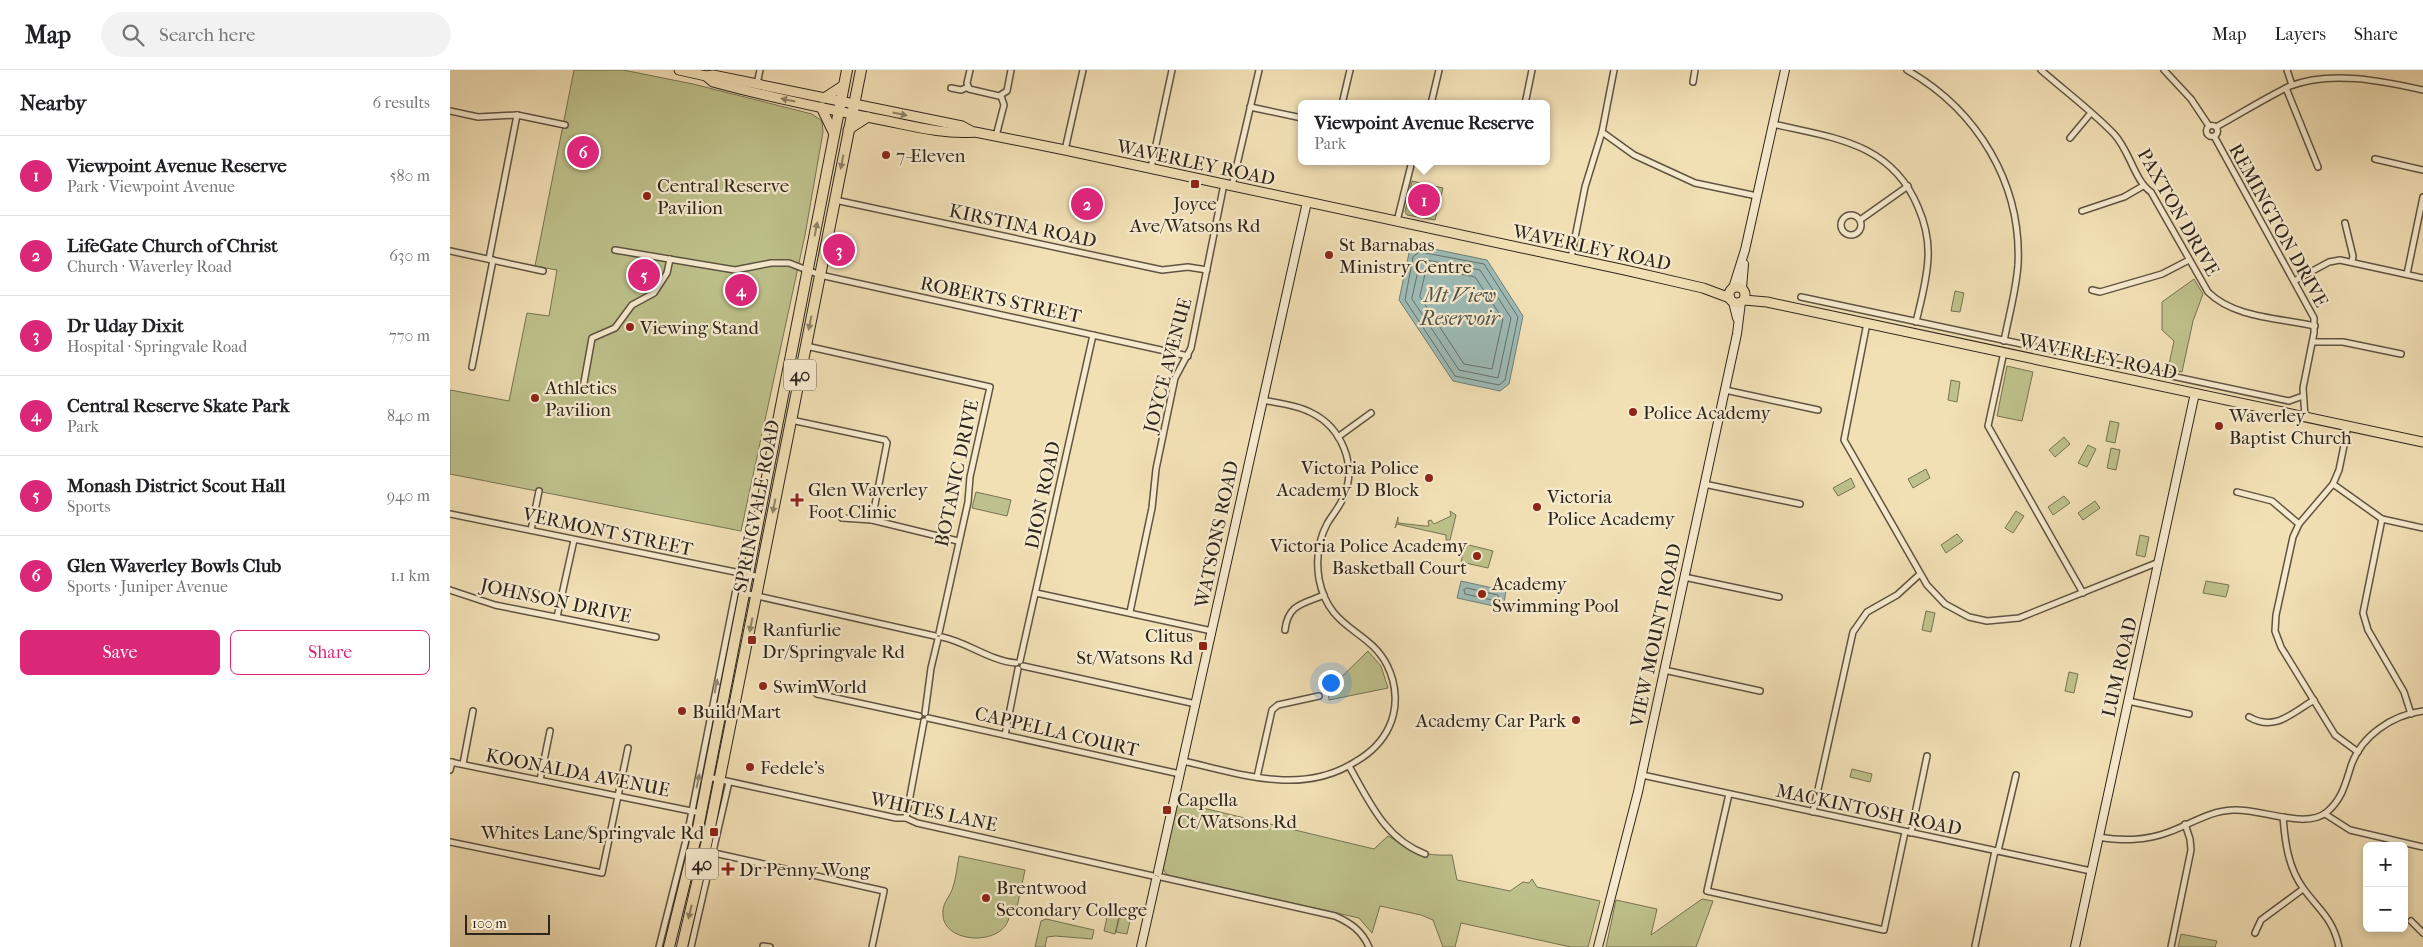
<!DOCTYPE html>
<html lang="en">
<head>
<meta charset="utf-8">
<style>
	:root { --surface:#fff; --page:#f2f2f2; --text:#202124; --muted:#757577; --line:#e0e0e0; --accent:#db2777 }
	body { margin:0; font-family:"IM FELL French Canon",serif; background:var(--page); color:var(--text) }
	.controls { position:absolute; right:15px; bottom:15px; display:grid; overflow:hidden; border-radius:8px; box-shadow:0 2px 8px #0003 }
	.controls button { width:45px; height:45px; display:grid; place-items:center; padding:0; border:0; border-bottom:1px solid var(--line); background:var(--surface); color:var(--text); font:25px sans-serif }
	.scale { position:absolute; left:15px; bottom:12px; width:85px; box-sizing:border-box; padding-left:5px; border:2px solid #2e261c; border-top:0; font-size:14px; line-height:18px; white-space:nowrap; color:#2e261c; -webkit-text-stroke:4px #f7ebcf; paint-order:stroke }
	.you { position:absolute; left:880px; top:612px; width:18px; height:18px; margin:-12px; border:4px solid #fff; border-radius:50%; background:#1a73e8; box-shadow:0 0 0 8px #1a73e833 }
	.badge { display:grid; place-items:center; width:32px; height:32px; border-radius:50%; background:var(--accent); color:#fff; font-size:16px; font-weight:700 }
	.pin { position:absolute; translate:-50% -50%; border:2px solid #fff; box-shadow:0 1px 5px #0006 }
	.popup { position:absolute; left:848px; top:30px; width:252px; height:65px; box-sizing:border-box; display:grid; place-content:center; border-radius:8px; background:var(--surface); filter:drop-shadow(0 1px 4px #0005); font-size:16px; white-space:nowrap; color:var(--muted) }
	.popup b { font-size:19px; color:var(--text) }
	.popup::after { content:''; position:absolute; left:50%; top:100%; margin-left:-10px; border:10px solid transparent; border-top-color:var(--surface) }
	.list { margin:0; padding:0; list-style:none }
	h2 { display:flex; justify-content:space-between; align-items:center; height:65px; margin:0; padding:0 20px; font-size:21px }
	h2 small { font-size:16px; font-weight:400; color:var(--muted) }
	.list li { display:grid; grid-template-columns:32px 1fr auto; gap:15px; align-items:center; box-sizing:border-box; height:80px; padding:0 20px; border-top:1px solid var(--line) }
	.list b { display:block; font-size:19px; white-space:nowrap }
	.list p { margin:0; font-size:16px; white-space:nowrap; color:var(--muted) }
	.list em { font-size:16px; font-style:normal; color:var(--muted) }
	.actions { display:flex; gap:10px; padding:15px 20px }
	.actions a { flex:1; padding:11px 0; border:1px solid var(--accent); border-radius:8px; text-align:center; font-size:18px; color:var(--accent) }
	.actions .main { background:var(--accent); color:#fff }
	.icon { flex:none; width:28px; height:28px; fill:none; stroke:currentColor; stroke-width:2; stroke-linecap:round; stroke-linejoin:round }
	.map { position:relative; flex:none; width:1973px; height:877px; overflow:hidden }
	header { display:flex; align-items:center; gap:30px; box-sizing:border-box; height:70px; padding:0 25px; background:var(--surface); border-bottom:1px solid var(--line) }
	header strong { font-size:24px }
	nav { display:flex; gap:28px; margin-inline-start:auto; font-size:18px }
	.search { width:350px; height:45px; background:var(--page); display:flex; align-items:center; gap:12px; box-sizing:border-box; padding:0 18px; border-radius:28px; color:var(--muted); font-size:19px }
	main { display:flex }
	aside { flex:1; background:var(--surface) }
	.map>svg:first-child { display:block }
</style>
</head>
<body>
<header>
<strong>Map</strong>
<div class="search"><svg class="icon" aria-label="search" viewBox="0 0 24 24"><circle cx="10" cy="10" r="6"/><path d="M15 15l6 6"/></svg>Search here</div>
<nav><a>Map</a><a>Layers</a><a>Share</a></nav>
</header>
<main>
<aside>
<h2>Nearby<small>6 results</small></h2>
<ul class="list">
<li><span class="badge">1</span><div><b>Viewpoint Avenue Reserve</b><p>Park · Viewpoint Avenue</p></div><em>580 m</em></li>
<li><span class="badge">2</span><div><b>LifeGate Church of Christ</b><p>Church · Waverley Road</p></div><em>630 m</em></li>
<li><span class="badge">3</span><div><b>Dr Uday Dixit</b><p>Hospital · Springvale Road</p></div><em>770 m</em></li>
<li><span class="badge">4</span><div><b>Central Reserve Skate Park</b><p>Park</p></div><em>840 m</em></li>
<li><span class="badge">5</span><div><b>Monash District Scout Hall</b><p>Sports</p></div><em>940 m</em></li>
<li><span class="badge">6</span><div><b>Glen Waverley Bowls Club</b><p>Sports · Juniper Avenue</p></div><em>1.1 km</em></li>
</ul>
<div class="actions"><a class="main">Save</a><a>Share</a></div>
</aside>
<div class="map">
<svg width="1973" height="877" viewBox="0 0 1973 877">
	<rect width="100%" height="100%" fill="#f2e0b5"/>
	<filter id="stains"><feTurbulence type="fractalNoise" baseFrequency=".004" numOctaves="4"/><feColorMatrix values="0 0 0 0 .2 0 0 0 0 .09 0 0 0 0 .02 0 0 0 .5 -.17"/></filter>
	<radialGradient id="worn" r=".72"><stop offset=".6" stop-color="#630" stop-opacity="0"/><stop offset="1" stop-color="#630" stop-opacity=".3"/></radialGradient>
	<g fill="#bec18b" stroke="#767454">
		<polygon points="124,0 173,0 243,14 362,44 372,51 373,62 355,165 291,461 0,404 0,320 59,331 77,243 99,246 107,200 85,196"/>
		<polygon points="962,111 993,118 985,150 957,145 955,142"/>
		<polygon points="1744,209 1753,224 1743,251 1732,302 1718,299 1724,271 1712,260 1712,232"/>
		<polygon points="1505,221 1514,223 1510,242 1501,241"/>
		<polygon points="1557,296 1583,302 1572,351 1547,346"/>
		<polygon points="1501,310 1510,312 1507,332 1498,330"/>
		<polygon points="1660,351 1669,353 1665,373 1656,371"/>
		<polygon points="1614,367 1620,374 1605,387 1599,380"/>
		<polygon points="1638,375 1646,379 1637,397 1628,393"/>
		<polygon points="1661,378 1670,380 1666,400 1657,398"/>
		<polygon points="1476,399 1480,408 1463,418 1458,409"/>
		<polygon points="1401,408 1405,417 1388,426 1383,418"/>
		<polygon points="526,422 561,430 557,446 522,438"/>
		<polygon points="1614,426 1620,433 1603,445 1598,437"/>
		<polygon points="1645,431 1650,438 1633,450 1628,443"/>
		<polygon points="1000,441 1006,445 1000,470 996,470 996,465 947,454 945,458 948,447 948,453 975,456 979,456 978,451 981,450 984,454 1001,446"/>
		<polygon points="1566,441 1574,446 1563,463 1555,458"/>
		<polygon points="1507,464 1513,471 1496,483 1491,475"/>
		<polygon points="1690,465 1699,467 1695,487 1686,485"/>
		<polygon points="1015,474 1043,481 1038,498 1011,492"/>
		<polygon points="1756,511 1779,515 1776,527 1753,523"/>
		<polygon points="1476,541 1485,543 1481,562 1472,560"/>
		<polygon points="918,581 931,596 938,618 879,630 878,620"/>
		<polygon points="1619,602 1628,604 1624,623 1615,621"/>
		<polygon points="1402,699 1422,704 1420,712 1400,707"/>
		<path d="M728,732L924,779L938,766C964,781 971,786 1002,785L1007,810L1060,821L1073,812L1079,813L1082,809L1087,817L1150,831L1138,877H1121L1011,853L1005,877H993L983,850L971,845L930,836L922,863L909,848L717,805L712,797Z"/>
		<path d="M509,786L575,800L567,837L559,836C567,877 494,877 493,845C492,834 498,829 502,820C506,810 507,797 509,786Z"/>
		<polygon points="1252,829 1263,831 1246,877 1156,877 1166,830 1207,839 1201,865"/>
		<polygon points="659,838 670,841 665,864 654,861"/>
		<polygon points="671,840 682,842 677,864 666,862"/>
		<polygon points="596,849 644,860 642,869 605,866 597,867 595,877 585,877 591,851"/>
		<polygon points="1731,864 1767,871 1765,877 1728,877"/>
	</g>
	<g fill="#9dbbb6" stroke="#717f78">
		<polygon points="969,176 1037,190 1073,246 1059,314 1050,321 1003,311 949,230 959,183"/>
		<polygon points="1011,511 1056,521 1053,538 1007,528"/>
	</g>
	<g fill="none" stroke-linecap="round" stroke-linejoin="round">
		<g stroke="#667069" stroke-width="1">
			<polygon points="970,182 1034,194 1068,247 1055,310 1049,315 1005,306 955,230 963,187"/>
			<polygon points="971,189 1030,200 1061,248 1048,308 1009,300 962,229"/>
			<polygon points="977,197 1025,207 1053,249 1042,299 1014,294 970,227"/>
			<polygon points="1017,518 1048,525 1049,529 1047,531 1015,524 1014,520"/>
		</g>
		<g stroke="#5f5442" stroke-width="8">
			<g id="street">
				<polyline points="520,0 517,13 519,19 549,26 557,21 561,0"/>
				<path d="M1457,0C1527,40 1572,113 1568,195C1566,221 1559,245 1554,271"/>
				<path d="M1591,0C1615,21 1642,41 1664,64C1680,81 1684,110 1701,122L1758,222C1784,248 1830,248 1865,256"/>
				<polyline points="1714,0 1741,29 1759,56"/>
				<polyline points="1837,0 1842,15"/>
				<polyline points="1243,12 1245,0"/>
				<polyline points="307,14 310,0"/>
				<polyline points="501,18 511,20 518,17"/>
				<polyline points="1836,18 1868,97"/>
				<polyline points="892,34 900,0"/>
				<polyline points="981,34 989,0"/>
				<polyline points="1075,34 1082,0"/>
				<polyline points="800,37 852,48"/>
				<polyline points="0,41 28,47 67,45 115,55"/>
				<path d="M1323,54C1383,68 1441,72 1468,137C1475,153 1479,170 1478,188C1477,210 1471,231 1466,252"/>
				<circle cx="1762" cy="61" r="5.5"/>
				<path d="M1766,57C1790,44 1815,28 1840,16C1881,0 1932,11 1973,20"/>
				<polyline points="1152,62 1184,85 1245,113 1307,126"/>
				<polyline points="546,66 554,35 551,26"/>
				<polyline points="1764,66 1864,248 1864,263 1853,318 1855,347"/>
				<polyline points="1620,68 1640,44"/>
				<polyline points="615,80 633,0"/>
				<polyline points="1925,89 1973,100"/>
				<polyline points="701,98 722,0"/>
				<polyline points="782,116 809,0"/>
				<polyline points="385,130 712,200 738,197 757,200"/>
				<polyline points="1632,141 1674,127 1693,116"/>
				<circle cx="1401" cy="155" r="10"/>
				<polyline points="1410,150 1458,116"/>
				<polyline points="947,151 962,91"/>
				<polyline points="1895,153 1903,186 1902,192"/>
				<polyline points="165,180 285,200 321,193 339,193 370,205 738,286"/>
				<polyline points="0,181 93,201"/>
				<polyline points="1121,188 1135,117 1152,62 1164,0"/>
				<polyline points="39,189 67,45"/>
				<polyline points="1957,204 1973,127"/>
				<polyline points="1844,211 1879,192 1890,190 1973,208"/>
				<polyline points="1642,220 1650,222 1712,204 1739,190"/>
				<polyline points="1351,227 1839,331 1853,326"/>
				<polyline points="1417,253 1394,370 1477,515 1495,534 1519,547 1537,551 1569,548 1709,492"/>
				<polyline points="1863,272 1893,272 1951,284"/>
				<polyline points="356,276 540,317 520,407 518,432 489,563"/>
				<polyline points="1554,282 1538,356 1633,523"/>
				<polyline points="22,297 43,190"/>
				<polyline points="133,318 142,268 165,258 182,235 204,223 217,203 220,189"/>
				<polyline points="1275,320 1368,340"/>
				<polyline points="341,350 435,370 437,373 422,450"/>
				<polyline points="1898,356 1889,400 1883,414 1849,454 1843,467 1826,545 1825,561 1831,577 1885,665 1908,682"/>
				<polyline points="888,367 921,343"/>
				<polyline points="1254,414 1350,434"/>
				<polyline points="1883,414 1932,449 1973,458"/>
				<polyline points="1787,422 1822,431 1849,454"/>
				<polyline points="0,444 310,507"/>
				<polyline points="392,448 422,450 508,471"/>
				<polyline points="1932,449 1913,543 1918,560 1954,622 1961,644"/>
				<polyline points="81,460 89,421"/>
				<polyline points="1234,507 1329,527"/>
				<polyline points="0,520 45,535 206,567"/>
				<polyline points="294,523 485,566"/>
				<polyline points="586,523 762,561"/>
				<polyline points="680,542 702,438 706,399 725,308 741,278 774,114"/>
				<polyline points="107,547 124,470"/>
				<path d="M835,560C838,534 853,534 874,525"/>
				<path d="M492,567C517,572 540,591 566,593"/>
				<polyline points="570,591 643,265"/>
				<polyline points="573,596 746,634"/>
				<polyline points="1214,600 1310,621"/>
				<polyline points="359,617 367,624 469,646"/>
				<polyline points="1678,631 1739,644"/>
				<polyline points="475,643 481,598 488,569"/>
				<path d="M1799,647C1825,662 1842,643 1864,630"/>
				<polyline points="478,648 730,704"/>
				<polyline points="555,665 568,599"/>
				<path d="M733,691C791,704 851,726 905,692C919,684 932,672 939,657C948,638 947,615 937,595C918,558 879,561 869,509C866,490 868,471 877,454C882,445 889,438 893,428C908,396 892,357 860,342C846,335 828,333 812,330"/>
				<polyline points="0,692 251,743"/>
				<polyline points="13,694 23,641"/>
				<path d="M899,696C919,731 935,769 975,784"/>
				<polyline points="0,700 2,692"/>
				<polyline points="1192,705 1641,801"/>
				<polyline points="258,707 446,748 456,748 467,753 703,806"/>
				<polyline points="807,707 822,640 828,635 869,626"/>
				<polyline points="90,710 100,661"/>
				<polyline points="1279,724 1257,821 1434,860 1455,762"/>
				<polyline points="1363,742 1403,562 1417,542 1447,525 1470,504"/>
				<polyline points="1875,744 1900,760 1973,777"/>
				<path d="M1833,747C1835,772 1838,797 1853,818C1868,839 1883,848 1889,877"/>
				<polyline points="456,748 474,651"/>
				<polyline points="1461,763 1477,686"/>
				<path d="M1648,767C1673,771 1695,771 1719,762C1741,754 1759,741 1783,740C1810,738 1855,760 1877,742C1892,729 1895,715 1901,696C1911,666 1942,645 1973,641"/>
				<polyline points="0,772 152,803 178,678"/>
				<polyline points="1548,781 1566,705"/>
				<polyline points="264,783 434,821 422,877"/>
				<path d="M711,807L885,846C901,853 912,861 919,877"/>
				<polyline points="1961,851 1973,863"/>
				<polyline points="1805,863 1811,850 1853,819"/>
				<polyline points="313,876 320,877"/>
				<polyline points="1525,876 1545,781"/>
				<polyline points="209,877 237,766 297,464"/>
				<polyline points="241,877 279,712"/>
				<polyline points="1721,877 1741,780 1740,769 1735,754"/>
			</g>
		</g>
		<g stroke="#2e261c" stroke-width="10">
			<g id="secondary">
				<polyline points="1283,218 1295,180 1335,0"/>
				<polyline points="1292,218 1294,194"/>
				<polyline points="1283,232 1287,248"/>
				<polyline points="708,802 857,132"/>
				<polyline points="691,877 706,810"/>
				<polyline points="1148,877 1188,722 1287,264 1291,232"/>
				<polyline points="1625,877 1745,323"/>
			</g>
		</g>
		<g stroke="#2e261c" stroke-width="11">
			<g id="primary">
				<polyline points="229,0 256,6 263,5 512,56 523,62"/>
				<path d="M256,6L263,12C317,27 372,38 427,49C459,55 492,65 525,62L615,80L1175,200L1253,218L1280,228"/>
				<polyline points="374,28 394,15"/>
				<polyline points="371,37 384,64"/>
				<polyline points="398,60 418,47"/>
				<circle cx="1287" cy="225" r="8"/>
				<polyline points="1294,230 1317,232 1973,372"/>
			</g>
		</g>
		<g stroke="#2e261c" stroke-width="12">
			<g id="highway">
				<polyline points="219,877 247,763 397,0"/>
				<polyline points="232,877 259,762 411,0"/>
			</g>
		</g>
		<use href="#street" stroke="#f7ebcf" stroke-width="5"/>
		<use href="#secondary" stroke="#f7ebcf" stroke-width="8"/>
		<use href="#primary" stroke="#f2e0b5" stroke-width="9"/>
		<use href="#highway" stroke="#f2e0b5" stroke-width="10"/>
	</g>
	<defs><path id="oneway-solid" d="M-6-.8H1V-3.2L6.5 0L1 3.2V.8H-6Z" transform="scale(1.25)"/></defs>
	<g fill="#908368">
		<use href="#oneway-solid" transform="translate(338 30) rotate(-168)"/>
		<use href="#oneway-solid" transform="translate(450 44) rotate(12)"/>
		<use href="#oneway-solid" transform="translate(392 92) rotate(101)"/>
		<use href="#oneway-solid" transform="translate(366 159) rotate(-79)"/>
		<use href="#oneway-solid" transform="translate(360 253) rotate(101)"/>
		<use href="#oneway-solid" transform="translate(324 436) rotate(101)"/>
		<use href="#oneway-solid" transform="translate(301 555) rotate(101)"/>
		<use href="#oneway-solid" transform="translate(240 842) rotate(103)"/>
	</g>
	<g fill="#928876">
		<use href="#oneway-solid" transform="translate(266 616) rotate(-79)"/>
		<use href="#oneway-solid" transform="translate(248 711) rotate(-78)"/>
	</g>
	<g fill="#8f2418" stroke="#f7ebcf" stroke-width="2">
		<circle cx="436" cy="85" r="5"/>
		<rect x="740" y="109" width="10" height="10" rx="2.5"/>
		<circle cx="197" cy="126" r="5"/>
		<circle cx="879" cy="185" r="5"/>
		<circle cx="180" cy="257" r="5"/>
		<circle cx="85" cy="328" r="5"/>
		<circle cx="1183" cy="342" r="5"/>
		<circle cx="1769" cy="356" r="5"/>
		<circle cx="979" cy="408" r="5"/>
		<path d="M344.5 422.5h5v5h5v5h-5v5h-5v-5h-5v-5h5z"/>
		<circle cx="1087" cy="437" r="5"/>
		<circle cx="1027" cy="486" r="5"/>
		<circle cx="1032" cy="524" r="5"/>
		<rect x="297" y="565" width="10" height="10" rx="2.5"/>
		<rect x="748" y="571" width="10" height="10" rx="2.5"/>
		<circle cx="313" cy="616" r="5"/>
		<circle cx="232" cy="641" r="5"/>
		<circle cx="1126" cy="650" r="5"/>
		<circle cx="300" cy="697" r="5"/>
		<rect x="712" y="735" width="10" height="10" rx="2.5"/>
		<rect x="259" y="757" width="10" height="10" rx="2.5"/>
		<path d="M275.5 791.5h5v5h5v5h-5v5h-5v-5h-5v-5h5z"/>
		<circle cx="536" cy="828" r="5"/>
	</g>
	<g text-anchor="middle" stroke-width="4.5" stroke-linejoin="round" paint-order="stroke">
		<g fill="#f7ebcf" stroke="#6a6152" stroke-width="1">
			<rect x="334" y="289.5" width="32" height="31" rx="4"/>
			<rect x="236" y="778.5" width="32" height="31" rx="4"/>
		</g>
		<g font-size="18" font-weight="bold" fill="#2e261c">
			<text x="350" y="311">40</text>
			<text x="252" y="800">40</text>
		</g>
		<g font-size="19" fill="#2e261c" stroke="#f7ebcf" text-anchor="start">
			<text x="446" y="92">7-Eleven</text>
			<text x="207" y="122">Central Reserve<tspan x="207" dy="22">Pavilion</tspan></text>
			<text x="745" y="140" text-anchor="middle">Joyce<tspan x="745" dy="22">Ave/Watsons Rd</tspan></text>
			<text x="889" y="181">St Barnabas<tspan x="889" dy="22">Ministry Centre</tspan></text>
			<text x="190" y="264">Viewing Stand</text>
			<text x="95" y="324">Athletics<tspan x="95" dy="22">Pavilion</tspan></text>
			<text x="1193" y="349">Police Academy</text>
			<text x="1779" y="352">Waverley<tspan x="1779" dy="22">Baptist Church</tspan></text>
			<text x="969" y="404" text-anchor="end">Victoria Police<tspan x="969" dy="22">Academy D Block</tspan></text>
			<text x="358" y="426">Glen Waverley<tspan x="358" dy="22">Foot Clinic</tspan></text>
			<text x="1097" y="433">Victoria<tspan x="1097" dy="22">Police Academy</tspan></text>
			<text x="1017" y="482" text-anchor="end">Victoria Police Academy<tspan x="1017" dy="22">Basketball Court</tspan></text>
			<text x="1042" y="520">Academy<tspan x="1042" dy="22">Swimming Pool</tspan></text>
			<text x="312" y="566">Ranfurlie<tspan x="312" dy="22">Dr/Springvale Rd</tspan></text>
			<text x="743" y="572" text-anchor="end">Clitus<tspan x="743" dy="22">St/Watsons Rd</tspan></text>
			<text x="323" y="623">SwimWorld</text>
			<text x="242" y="648">Build Mart</text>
			<text x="1116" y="657" text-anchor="end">Academy Car Park</text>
			<text x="310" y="704">Fedele's</text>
			<text x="727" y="736">Capella<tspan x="727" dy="22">Ct/Watsons Rd</tspan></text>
			<text x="254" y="769" text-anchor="end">Whites Lane/Springvale Rd</text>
			<text x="289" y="806">Dr Penny Wong</text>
			<text x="546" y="824">Brentwood<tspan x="546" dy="22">Secondary College</tspan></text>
		</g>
		<g font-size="19" fill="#2e261c" stroke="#f7ebcf">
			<text transform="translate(746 92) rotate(12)" y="7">WAVERLEY ROAD</text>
			<text transform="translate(1729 142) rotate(60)" y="7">PAXTON DRIVE</text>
			<text transform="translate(573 155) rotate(12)" y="7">KIRSTINA ROAD</text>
			<text transform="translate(1829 155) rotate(61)" y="7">REMINGTON DRIVE</text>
			<text transform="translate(1142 177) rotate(12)" y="7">WAVERLEY ROAD</text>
			<text transform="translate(551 229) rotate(12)" y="7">ROBERTS STREET</text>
			<text transform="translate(1648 286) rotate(12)" y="7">WAVERLEY ROAD</text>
			<text transform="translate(717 295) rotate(-75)" y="7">JOYCE AVENUE</text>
			<text transform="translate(506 403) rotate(-78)" y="7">BOTANIC DRIVE</text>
			<text transform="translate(592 425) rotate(-78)" y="7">DION ROAD</text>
			<text transform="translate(306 436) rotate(-79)" y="7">SPRINGVALE ROAD</text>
			<text transform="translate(158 461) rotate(12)" y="7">VERMONT STREET</text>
			<text transform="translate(766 464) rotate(-78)" y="7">WATSONS ROAD</text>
			<text transform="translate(106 530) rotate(12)" y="7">JOHNSON DRIVE</text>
			<text transform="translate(1205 565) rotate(-78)" y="7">VIEW MOUNT ROAD</text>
			<text transform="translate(1669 597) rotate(-77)" y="7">LUM ROAD</text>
			<text transform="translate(607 661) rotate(13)" y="7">CAPPELLA COURT</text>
			<text transform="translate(128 702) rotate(11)" y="7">KOONALDA AVENUE</text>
			<text transform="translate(1419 739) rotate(12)" y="7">MACKINTOSH ROAD</text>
			<text transform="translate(484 741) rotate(12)" y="7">WHITES LANE</text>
		</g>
		<g font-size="20" font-style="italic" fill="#4f534a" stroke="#f7ebcf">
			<text x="1010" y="232">Mt View<tspan x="1010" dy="23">Reservoir</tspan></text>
		</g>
	</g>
	<rect width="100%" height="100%" filter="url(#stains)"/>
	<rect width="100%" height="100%" fill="url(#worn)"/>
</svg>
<div class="controls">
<button>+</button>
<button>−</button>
</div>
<div class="scale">100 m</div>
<div class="you"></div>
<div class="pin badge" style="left:974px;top:130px">1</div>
<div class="popup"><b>Viewpoint Avenue Reserve</b>Park</div>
<div class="pin badge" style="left:637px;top:134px">2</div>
<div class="pin badge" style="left:389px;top:180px">3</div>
<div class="pin badge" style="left:291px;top:220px">4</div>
<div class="pin badge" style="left:194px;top:205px">5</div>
<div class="pin badge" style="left:133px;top:82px">6</div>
</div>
</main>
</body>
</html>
